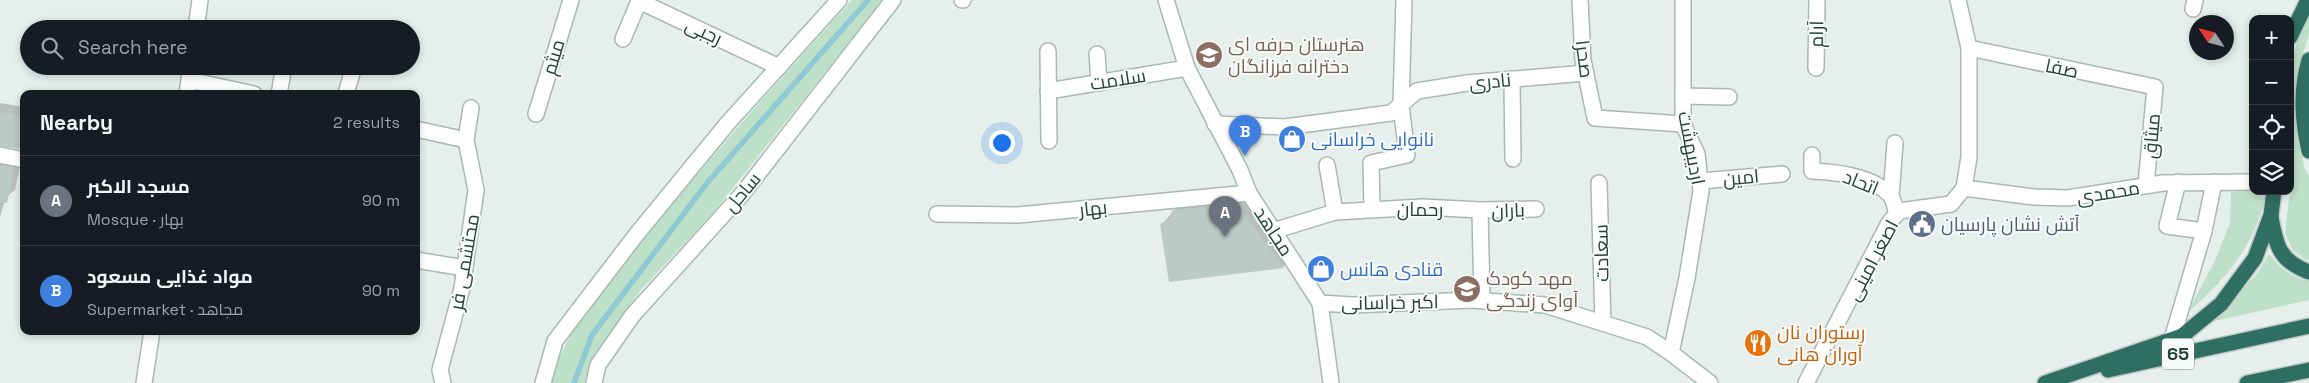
<!DOCTYPE html>
<html lang="en">
<head>
<meta charset="utf-8">
<style>
	:root { --surface:#171b24; --page:#242831; --text:#f1f3f6; --muted:#9ea1a6; --line:#363941; --accent:#7c3aed }
	body { margin:0; font-family:"Space Grotesk",Cairo,sans-serif; background:var(--page); color:var(--text) }
	.controls { position:absolute; right:15px; top:15px; display:grid; overflow:hidden; border-radius:10px; box-shadow:0 2px 8px #0003 }
	.controls button { width:45px; height:45px; display:grid; place-items:center; padding:0; border:0; border-bottom:1px solid var(--line); background:var(--surface); color:var(--text); font:25px sans-serif }
	.compass { position:absolute; left:2189px; top:15px; width:45px; height:45px; border-radius:50%; background:var(--surface); box-shadow:0 2px 8px #0003; rotate:306deg }
	.you { position:absolute; left:1001px; top:142px; width:18px; height:18px; margin:-12px; border:4px solid #fff; border-radius:50%; background:#1a73e8; box-shadow:0 0 0 8px #1a73e833 }
	.badge { display:grid; place-items:center; width:32px; height:32px; border-radius:50%; background:var(--accent); color:#fff; font-size:16px; font-weight:700 }
	.pin { position:absolute; translate:-50% -41px; filter:drop-shadow(0 1px 2px #0008) }
	.pin::after { content:''; position:absolute; top:26px; width:18px; height:15px; background:inherit; clip-path:polygon(0 0,100% 0,50% 100%) }
	.list { margin:0; padding:0; list-style:none }
	h2 { display:flex; justify-content:space-between; align-items:center; height:65px; margin:0; padding:0 20px; font-size:21px }
	h2 small { font-size:16px; font-weight:400; color:var(--muted) }
	.list li { display:grid; grid-template-columns:32px 1fr auto; gap:15px; align-items:center; box-sizing:border-box; height:90px; padding:0 20px; border-top:1px solid var(--line) }
	.list b { display:block; font-size:19px; white-space:nowrap }
	.list p { margin:0; font-size:16px; white-space:nowrap; color:var(--muted) }
	.list em { font-size:16px; font-style:normal; color:var(--muted) }
	.icon { flex:none; width:28px; height:28px; fill:none; stroke:currentColor; stroke-width:2; stroke-linecap:round; stroke-linejoin:round }
	.map { position:relative; flex:none; width:2309px; height:383px; overflow:hidden }
	.search { position:absolute; background:var(--surface); box-shadow:0 2px 8px #0003; left:20px; top:20px; width:400px; height:55px; display:flex; align-items:center; gap:12px; box-sizing:border-box; padding:0 18px; border-radius:28px; color:var(--muted); font-size:19px }
	.panel { position:absolute; background:var(--surface); box-shadow:0 2px 8px #0003; left:20px; top:90px; width:400px; height:245px; border-radius:10px }
	.map>svg:first-child { display:block }
</style>
</head>
<body>
<div class="map">
<svg width="2309" height="383" viewBox="0 0 2309 383">
	<rect width="100%" height="100%" fill="#e6efeb"/>
	<g fill="#bfe0c8">
		<path d="M852,0H883L712,214L640,291L599,351L589,371L586,383H551C563,333 600,295 631,255C701,167 776,83 852,0Z"/>
		<polygon points="2309,13 2309,34 2299,67 2295,97 2304,167 2309,176 2309,260 2304,259 2293,250 2285,233 2290,191 2290,68 2302,24"/>
		<path d="M2253,189V191H2266C2258,242 2225,281 2187,313L2214,263L2230,223L2231,192Z"/>
		<path d="M2269,254C2280,268 2291,278 2309,281V300L2210,322L2257,274Z"/>
	</g>
	<g fill="#0003">
		<polygon points="0,103 24,107 24,143 19,148 0,145"/>
		<polygon points="0,150 21,160 15,190 6,197 0,217"/>
		<polygon points="1247,191 1296,254 1283,267 1162,224 1186,197"/>
	</g>
	<g fill="none" stroke-linecap="round" stroke-linejoin="round">
		<polyline stroke="#8ec9d4" stroke-width="5.5" points="574,383 592,335 707,183 868,0"/>
	</g>
	<g fill="#bbcac4">
		<polygon points="0,112 24,116 24,131 19,149 0,146"/>
		<polygon points="0,165 14,168 7,203 0,203"/>
		<polygon points="1234,204 1243,212 1284,268 1169,282 1160,224 1172,218 1172,210"/>
	</g>
	<g fill="none" stroke-linecap="round" stroke-linejoin="round">
		<g stroke="#a8b8b2" stroke-width="18">
			<g id="street">
				<polyline points="962,0 963,0"/>
				<polyline points="1580,0 1583,60 1595,118 1683,124"/>
				<polyline points="2193,9 2195,0"/>
				<polyline points="196,29 200,0"/>
				<polyline points="623,39 639,1 779,67"/>
				<polyline points="1969,48 2155,87 2146,185"/>
				<polyline points="1048,51 1049,141"/>
				<polyline points="1097,54 1099,83"/>
				<polyline points="1816,68 1817,0"/>
				<polyline points="1512,79 1513,159"/>
				<polyline points="189,80 254,94"/>
				<polyline points="1048,91 1187,68"/>
				<polyline points="187,94 191,66"/>
				<polyline points="279,94 284,66"/>
				<polyline points="346,94 354,66"/>
				<polyline points="1683,96 1729,97"/>
				<polyline points="536,114 571,0"/>
				<polyline points="1215,124 1285,127 1391,113 1417,91 1467,83 1585,73"/>
				<polyline points="416,129 466,140"/>
				<polyline points="0,155 24,160"/>
				<path d="M1812,155V171C1836,172 1873,176 1890,195C1894,199 1895,209 1897,214"/>
				<polyline points="1327,165 1335,212"/>
				<polyline points="1700,181 1782,174"/>
				<polyline points="2178,182 2167,226 2204,231"/>
				<polyline points="1599,183 1603,323"/>
				<polyline points="1964,188 2034,197 2068,198 2163,183 2253,182"/>
				<polyline points="1891,196 1895,143"/>
				<polyline points="1372,209 1371,163 1407,155 1401,105 1404,0"/>
				<polyline points="1480,210 1482,300"/>
				<polyline points="937,214 1018,215 1249,193"/>
				<polyline points="1273,231 1335,212 1423,207 1480,210 1536,209"/>
				<polyline points="416,260 465,268"/>
				<polyline points="1320,303 1352,305 1471,300 1545,305 1647,337 1671,353 1710,383"/>
				<polyline points="2172,339 2204,231 2214,182"/>
				<polyline points="1671,353 1687,278 1701,191 1697,154 1683,124 1683,0"/>
				<polyline points="144,383 152,331"/>
				<polyline points="443,383 440,370 462,288 476,190 466,140 471,108"/>
				<polyline points="1806,383 1889,223 1899,211 1951,204 1964,188 1969,157 1969,48 1958,0"/>
			</g>
		</g>
		<g stroke="#a4bbb3" stroke-width="18">
			<g id="secondary">
				<polyline points="1166,0 1187,68 1240,170 1249,193 1320,303 1331,383"/>
				<polyline points="543,383 555,341 636,235 727,124 839,0"/>
				<polyline points="594,383 598,365 632,316 743,193 893,0"/>
			</g>
		</g>
		<g stroke="#c2cac8" stroke-width="18">
			<g id="highway">
				<polyline points="2290,37 2308,0"/>
				<path d="M2309,60C2300,91 2302,120 2309,151"/>
				<path d="M2271,217C2276,245 2279,261 2309,272"/>
				<polyline points="2108,370 2309,326"/>
				<polyline points="2045,383 2182,336 2221,304 2255,258 2271,215 2274,191"/>
				<polyline points="2247,383 2309,370"/>
			</g>
		</g>
		<use href="#street" stroke="#fff" stroke-width="15"/>
		<use href="#secondary" stroke="#fff" stroke-width="15"/>
		<use href="#highway" stroke="#2f6f62" stroke-width="15"/>
	</g>
	<defs>
		<g id="school-disc" transform="scale(1.4375)"><circle r="9.5" fill="#8d6e63" stroke="#f7fbf9"/><path d="M0-5L7-2L0 1L-7-2ZM-4 1L0 2.5L4 1V4Q0 6-4 4Z" fill="#fff"/></g>
		<g id="shop-disc" transform="scale(1.4375)"><circle r="9.5" fill="#3f7fe0" stroke="#f7fbf9"/><path d="M-5-2.5h2.3a2.7 3.5 0 0 1 5.4 0H5L5.5 6h-11ZM-1.5-2.5h3a1.5 2.3 0 0 0-3 0Z" fill="#fff"/></g>
		<g id="civic-disc" transform="scale(1.4375)"><circle r="9.5" fill="#5c6f8a" stroke="#f7fbf9"/><path d="M-.6-6.5H3V-4.5H.6V-3L4-1V1h2V6H-6V1h2V-1L-.6-3ZM-1.2 2.5V6h2.4V2.5Z" fill="#fff"/></g>
		<g id="restaurant-disc" transform="scale(1.4375)"><circle r="9.5" fill="#e8710a" stroke="#f7fbf9"/><path d="M-5-6h1v4h1v-4h1v4h1v-4h1v5L-1.5 .5V6h-2V.5L-5-1ZM5-6V6H3V1.5H1.5Q1.5-4 5-6Z" fill="#fff"/></g>
	</defs>
	<g fill-rule="evenodd">
		<use href="#school-disc" x="1209" y="55"/>
		<use href="#shop-disc" x="1292" y="139"/>
		<use href="#civic-disc" x="1922" y="224"/>
		<use href="#shop-disc" x="1321" y="269"/>
		<use href="#school-disc" x="1467" y="289"/>
		<use href="#restaurant-disc" x="1758" y="343"/>
	</g>
	<g text-anchor="middle" stroke-width="4" stroke-linejoin="round" paint-order="stroke">
		<rect fill="#f7fbf9" stroke="#637a73" stroke-width="1" x="2162" y="338.5" width="32" height="31" rx="4"/>
		<g font-size="18" font-weight="bold" fill="#24423a">
			<text x="2178" y="360">65</text>
		</g>
		<g font-size="19" fill="#24423a" stroke="#f7fbf9">
			<text transform="translate(704 31) rotate(25)" y="7">رجبی</text>
			<text transform="translate(1816 34) rotate(-89)" y="7">آرام</text>
			<text transform="translate(553 57) rotate(-73)" y="7">میثم</text>
			<text transform="translate(1585 59) rotate(83)" y="7">صحرا</text>
			<text transform="translate(2062 68) rotate(12)" y="7">صفا</text>
			<text transform="translate(1118 79) rotate(-9)" y="7">سلامت</text>
			<text transform="translate(1490 81) rotate(-5)" y="7">نادری</text>
			<text transform="translate(2151 136) rotate(-85)" y="7">میثاق</text>
			<text transform="translate(1692 148) rotate(79)" y="7">اردیبهشت</text>
			<text transform="translate(1741 177) rotate(-5)" y="7">امین</text>
			<text transform="translate(1861 182) rotate(22)" y="7">اتحاد</text>
			<text transform="translate(742 192) rotate(-50)" y="7">ساحل</text>
			<text transform="translate(2108 192) rotate(-9)" y="7">محمدی</text>
			<text transform="translate(1093 208) rotate(-6)" y="7">بهار</text>
			<text x="1420" y="216">رحمان</text>
			<text transform="translate(1508 210) rotate(-2)" y="7">باران</text>
			<text transform="translate(1274 231) rotate(57)" y="7">مجاهد</text>
			<text transform="translate(1601 253) rotate(-91)" y="7">سعادت</text>
			<text transform="translate(1872 260) rotate(-62)" y="7">اصغر امینی</text>
			<text transform="translate(464 262) rotate(-80)" y="7">محتشمی فر</text>
			<text transform="translate(1390 302) rotate(-1)" y="7">اکبر خراسانی</text>
		</g>
		<g font-size="19" fill="#785e54" stroke="#f7fbf9" text-anchor="start">
			<text x="1228" y="51">هنرستان حرفه ای<tspan x="1228" dy="22">دخترانه فرزانگان</tspan></text>
			<text x="1486" y="285">مهد کودک<tspan x="1486" dy="22">آوای زندگی</tspan></text>
		</g>
		<g font-size="19" fill="#366cbe" stroke="#f7fbf9" text-anchor="start">
			<text x="1311" y="146">نانوایی خراسانی</text>
			<text x="1340" y="276">قنادی هانس</text>
		</g>
		<g font-size="19" fill="#4e5e75" stroke="#f7fbf9" text-anchor="start">
			<text x="1941" y="231">آتش نشان پارسیان</text>
		</g>
		<g font-size="19" fill="#c56008" stroke="#f7fbf9" text-anchor="start">
			<text x="1777" y="339">رستوران نان<tspan x="1777" dy="22">آوران هانی</tspan></text>
		</g>
	</g>
</svg>
<div class="controls">
<button>+</button>
<button>−</button>
<button><svg class="icon" aria-label="locate" viewBox="0 0 24 24"><circle cx="12" cy="12" r="6"/><path d="M12 2v4M12 18v4M2 12h4M18 12h4"/></svg></button>
<button><svg class="icon" aria-label="layers" viewBox="0 0 24 24"><path d="M12 4l9 5-9 5-9-5zM3 14l9 5 9-5"/></svg></button>
</div>
<svg class="compass" viewBox="-18 -18 36 36"><path d="M0-13l5 13h-10z" fill="#e53935"/><path d="M0 13l5-13h-10z" fill="#9ea1a6"/></svg>
<div class="you"></div>
<div class="pin badge" style="left:1225px;top:237px;background:#6b7280">A</div>
<div class="pin badge" style="left:1245px;top:156px;background:#3f7fe0">B</div>
<div class="search"><svg class="icon" aria-label="search" viewBox="0 0 24 24"><circle cx="10" cy="10" r="6"/><path d="M15 15l6 6"/></svg>Search here</div>
<section class="panel">
<h2>Nearby<small>2 results</small></h2>
<ul class="list">
<li><span class="badge" style="background:#6b7280">A</span><div><b>مسجد الاکبر</b><p>Mosque · بهار</p></div><em>90 m</em></li>
<li><span class="badge" style="background:#3f7fe0">B</span><div><b>مواد غذایی مسعود</b><p>Supermarket · مجاهد</p></div><em>90 m</em></li>
</ul>
</section>
</div>
</body>
</html>
